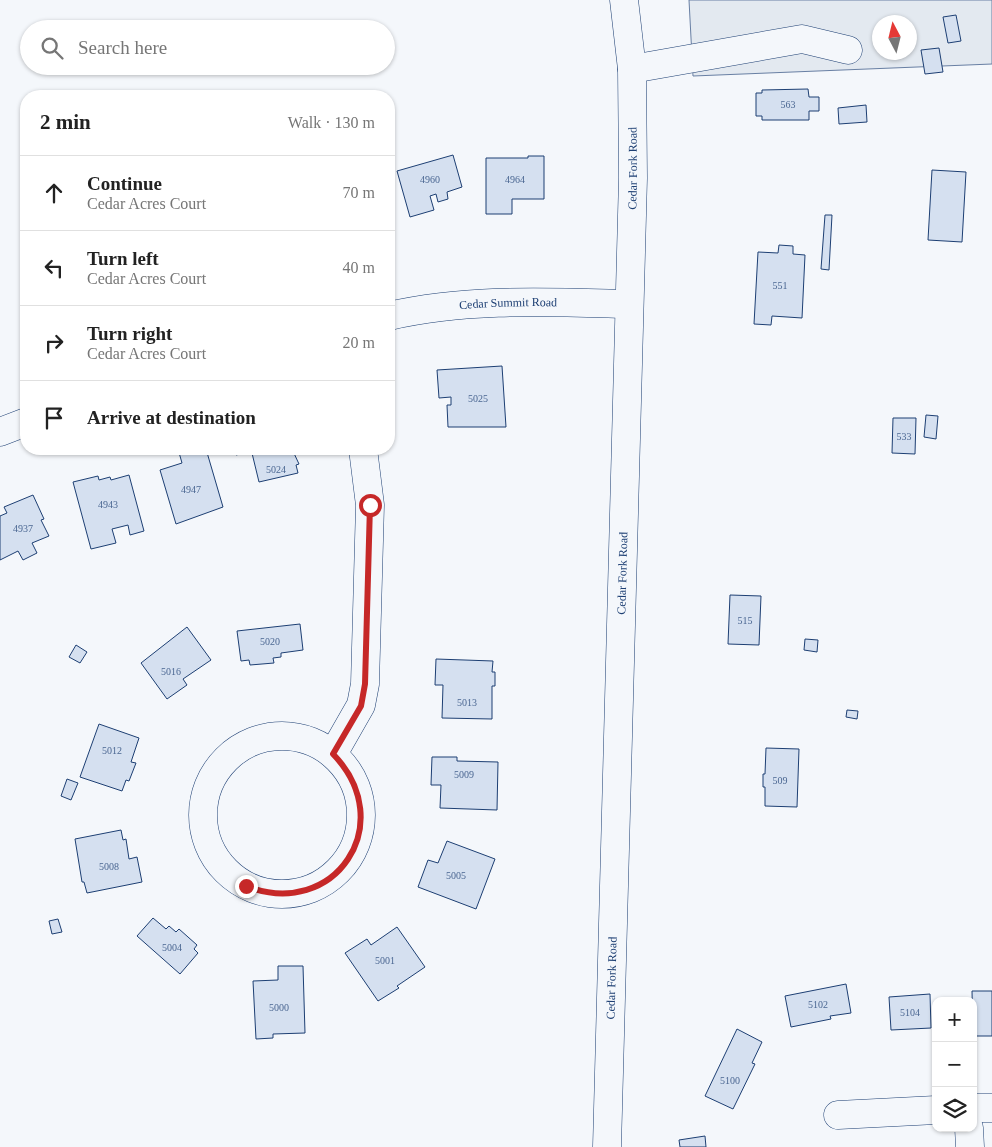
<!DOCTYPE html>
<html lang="en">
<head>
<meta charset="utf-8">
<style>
	:root { --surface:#fff; --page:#f2f2f2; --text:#222; --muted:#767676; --line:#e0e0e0 }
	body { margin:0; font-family:"Times New Roman",serif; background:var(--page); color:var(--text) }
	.controls { position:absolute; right:15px; bottom:15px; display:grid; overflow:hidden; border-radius:10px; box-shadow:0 1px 4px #0004 }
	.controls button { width:45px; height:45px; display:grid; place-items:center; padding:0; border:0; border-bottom:1px solid var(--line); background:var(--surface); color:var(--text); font:25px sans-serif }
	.compass { position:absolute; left:872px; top:15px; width:45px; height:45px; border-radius:50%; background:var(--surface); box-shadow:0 1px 4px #0004; rotate:353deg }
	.stop { position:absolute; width:15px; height:15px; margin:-11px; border:4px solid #c62828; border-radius:50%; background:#fff }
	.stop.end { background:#c62828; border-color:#fff; box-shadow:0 1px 5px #0008 }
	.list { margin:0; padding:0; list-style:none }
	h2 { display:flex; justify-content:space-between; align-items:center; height:65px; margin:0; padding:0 20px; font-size:21px }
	h2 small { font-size:16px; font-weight:400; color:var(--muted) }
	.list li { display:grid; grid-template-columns:32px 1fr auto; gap:15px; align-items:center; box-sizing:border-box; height:75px; padding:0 20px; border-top:1px solid var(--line) }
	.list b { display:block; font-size:19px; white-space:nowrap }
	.list p { margin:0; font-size:16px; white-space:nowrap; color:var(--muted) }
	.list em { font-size:16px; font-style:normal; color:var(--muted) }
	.icon { flex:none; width:28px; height:28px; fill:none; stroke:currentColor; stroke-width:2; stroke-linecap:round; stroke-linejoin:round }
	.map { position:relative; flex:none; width:992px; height:1147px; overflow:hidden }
	.search { position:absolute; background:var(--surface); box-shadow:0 1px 4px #0004; left:20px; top:20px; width:375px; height:55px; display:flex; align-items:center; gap:12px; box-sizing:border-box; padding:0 18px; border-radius:28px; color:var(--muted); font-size:19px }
	.panel { position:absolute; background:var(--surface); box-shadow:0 1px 4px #0004; left:20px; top:90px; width:375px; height:365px; border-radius:20px }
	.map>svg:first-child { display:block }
</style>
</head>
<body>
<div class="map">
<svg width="992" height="1147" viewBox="0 0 992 1147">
	<rect width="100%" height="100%" fill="#f4f7fb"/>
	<path fill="#e3e9f0" stroke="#687fa3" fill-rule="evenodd" d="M689,0H992V64L693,76ZM880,22H910V52H880Z"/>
	<g fill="#d5e0f0" stroke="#1d3f73">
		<polygon points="956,15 961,41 948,43 943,17"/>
		<polygon points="939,48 943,72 925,74 921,50"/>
		<polygon points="808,89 809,97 819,97 819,111 809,111 809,120 762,120 762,116 756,116 756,93 762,93 762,90"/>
		<polygon points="866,105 867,122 839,124 838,108"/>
		<polygon points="453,155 462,187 447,192 448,199 438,202 436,194 430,196 434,210 410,217 397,171"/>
		<polygon points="528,156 544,156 544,199 512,199 512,214 486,214 486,158 528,158"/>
		<polygon points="932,170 966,172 962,242 928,240"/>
		<polygon points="825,215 832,215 829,270 821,269"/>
		<polygon points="779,245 793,246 793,254 805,255 802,318 772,316 771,325 754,324 758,252 778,253"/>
		<polygon points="502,366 506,427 448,427 447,405 451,405 451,397 439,398 437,370"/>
		<polygon points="926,415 938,416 936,439 924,437"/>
		<polygon points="893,418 916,418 915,454 892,453"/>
		<polygon points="178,449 206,449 223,507 176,524 160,470 182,463"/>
		<polygon points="234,449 243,449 244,453 236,455"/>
		<polygon points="251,449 292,449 299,464 296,465 298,473 259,482"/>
		<polygon points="129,475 144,531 130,535 128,525 112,529 116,543 91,549 73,482 98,476 99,480 110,477 111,480"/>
		<polygon points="33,495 44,519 41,520 49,536 32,543 37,553 23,560 18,551 0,560 0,516 7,513 4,507"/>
		<polygon points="730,595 761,596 759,645 728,644"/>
		<polygon points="300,624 303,650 281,653 281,657 273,658 274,663 250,665 249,660 241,661 237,631"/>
		<polygon points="187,627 211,660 183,679 187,685 167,699 141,663"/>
		<polygon points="805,639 818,640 817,652 804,650"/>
		<polygon points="76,645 87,652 80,663 69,657"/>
		<polygon points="436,659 493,661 492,672 495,672 495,686 492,686 492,719 442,718 443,685 435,685"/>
		<polygon points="847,710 858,711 857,719 846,717"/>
		<polygon points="99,724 139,738 131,762 136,763 129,781 126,780 122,791 80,777"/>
		<polygon points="766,748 799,749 797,807 765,806 765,787 763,787 763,774 765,774"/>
		<polygon points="432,757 457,757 457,761 498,762 497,810 440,808 441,785 431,785"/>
		<polygon points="67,779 78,783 71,800 61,796"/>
		<polygon points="121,830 123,840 126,839 129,859 137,857 142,882 87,893 84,882 82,882 75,839"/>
		<polygon points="447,841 495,859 476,909 418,887 428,860 438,863"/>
		<polygon points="153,918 166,929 169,926 176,932 179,929 197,945 194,949 198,953 180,974 137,936"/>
		<polygon points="58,919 62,932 52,934 49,921"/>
		<polygon points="397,927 425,967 397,986 399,988 378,1001 345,953 367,939 371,945"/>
		<polygon points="278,966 303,966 305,1033 273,1034 273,1038 256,1039 253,981 278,980"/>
		<polygon points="846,984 851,1013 830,1016 831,1019 791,1027 785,996"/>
		<polygon points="972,991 992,991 992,1036 973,1036"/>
		<polygon points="930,994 931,1028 891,1030 889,997"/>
		<polygon points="737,1029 762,1042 752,1063 755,1064 733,1109 705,1096"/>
		<polygon points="705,1136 706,1147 680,1147 679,1140"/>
	</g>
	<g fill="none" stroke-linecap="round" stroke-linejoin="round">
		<g stroke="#1d3f73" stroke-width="29">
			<g id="minor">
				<polyline points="632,69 802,39 848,50"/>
				<path id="s1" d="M389,316C468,298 548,302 629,304"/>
				<polyline points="0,432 26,422"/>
				<circle cx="282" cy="815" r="79"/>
				<polyline points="333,754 361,705 365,684 370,505 363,449"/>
				<polyline points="973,1108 992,1108"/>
				<polyline points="838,1115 936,1110"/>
				<polyline points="969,1128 970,1147"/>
				<path id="s2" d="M607,1147L633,178L632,69L624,0"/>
			</g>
		</g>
		<use href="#minor" stroke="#f4f7fb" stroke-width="28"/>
	</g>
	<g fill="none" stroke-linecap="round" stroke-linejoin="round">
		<path stroke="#c62828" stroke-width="6" d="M246,886C335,921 400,823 333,754L361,706L365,684L370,505"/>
	</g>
	<g text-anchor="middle" stroke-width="4" stroke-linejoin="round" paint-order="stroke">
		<g font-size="10" fill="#4b6792">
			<text x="788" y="108">563</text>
			<text x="430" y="183">4960</text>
			<text x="515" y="183">4964</text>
			<text x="780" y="289">551</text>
			<text x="478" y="402">5025</text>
			<text x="904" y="440">533</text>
			<text x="276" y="473">5024</text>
			<text x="191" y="493">4947</text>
			<text x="108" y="508">4943</text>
			<text x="23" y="532">4937</text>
			<text x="745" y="624">515</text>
			<text x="270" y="645">5020</text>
			<text x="171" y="675">5016</text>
			<text x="467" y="706">5013</text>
			<text x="112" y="754">5012</text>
			<text x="464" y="778">5009</text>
			<text x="780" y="784">509</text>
			<text x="109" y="870">5008</text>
			<text x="456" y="879">5005</text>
			<text x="172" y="951">5004</text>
			<text x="385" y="964">5001</text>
			<text x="818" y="1008">5102</text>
			<text x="279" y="1011">5000</text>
			<text x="910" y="1016">5104</text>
			<text x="730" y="1084">5100</text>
		</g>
		<g font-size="12" fill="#1d3f73" stroke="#f4f7fb">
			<text dy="4" stroke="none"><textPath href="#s2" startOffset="979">Cedar Fork Road</textPath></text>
			<text dy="4" stroke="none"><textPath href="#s1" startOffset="120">Cedar Summit Road</textPath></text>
			<text dy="4" stroke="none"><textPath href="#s2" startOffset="574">Cedar Fork Road</textPath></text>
			<text dy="4" stroke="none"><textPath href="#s2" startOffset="169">Cedar Fork Road</textPath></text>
		</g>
	</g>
</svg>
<div class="controls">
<button>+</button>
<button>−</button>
<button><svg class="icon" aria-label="layers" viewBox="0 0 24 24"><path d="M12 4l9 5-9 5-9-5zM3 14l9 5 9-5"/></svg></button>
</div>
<svg class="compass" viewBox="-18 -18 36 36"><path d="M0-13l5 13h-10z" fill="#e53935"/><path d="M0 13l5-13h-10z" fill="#767676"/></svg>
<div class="stop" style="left:370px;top:505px"></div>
<div class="stop end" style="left:246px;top:886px"></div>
<div class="search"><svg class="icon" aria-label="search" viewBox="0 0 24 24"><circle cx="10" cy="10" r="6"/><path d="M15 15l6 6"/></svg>Search here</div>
<section class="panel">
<h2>2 min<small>Walk · 130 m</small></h2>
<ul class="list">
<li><svg class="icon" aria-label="ahead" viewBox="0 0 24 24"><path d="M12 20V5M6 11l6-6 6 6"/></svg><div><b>Continue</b><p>Cedar Acres Court</p></div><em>70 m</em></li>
<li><svg class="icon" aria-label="left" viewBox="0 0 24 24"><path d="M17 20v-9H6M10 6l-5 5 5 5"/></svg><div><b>Turn left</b><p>Cedar Acres Court</p></div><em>40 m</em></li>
<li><svg class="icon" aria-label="right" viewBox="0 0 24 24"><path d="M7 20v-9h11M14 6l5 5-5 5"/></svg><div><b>Turn right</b><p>Cedar Acres Court</p></div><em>20 m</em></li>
<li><svg class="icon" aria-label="arrive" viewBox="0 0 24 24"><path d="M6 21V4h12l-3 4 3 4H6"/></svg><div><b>Arrive at destination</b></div></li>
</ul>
</section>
</div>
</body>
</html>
